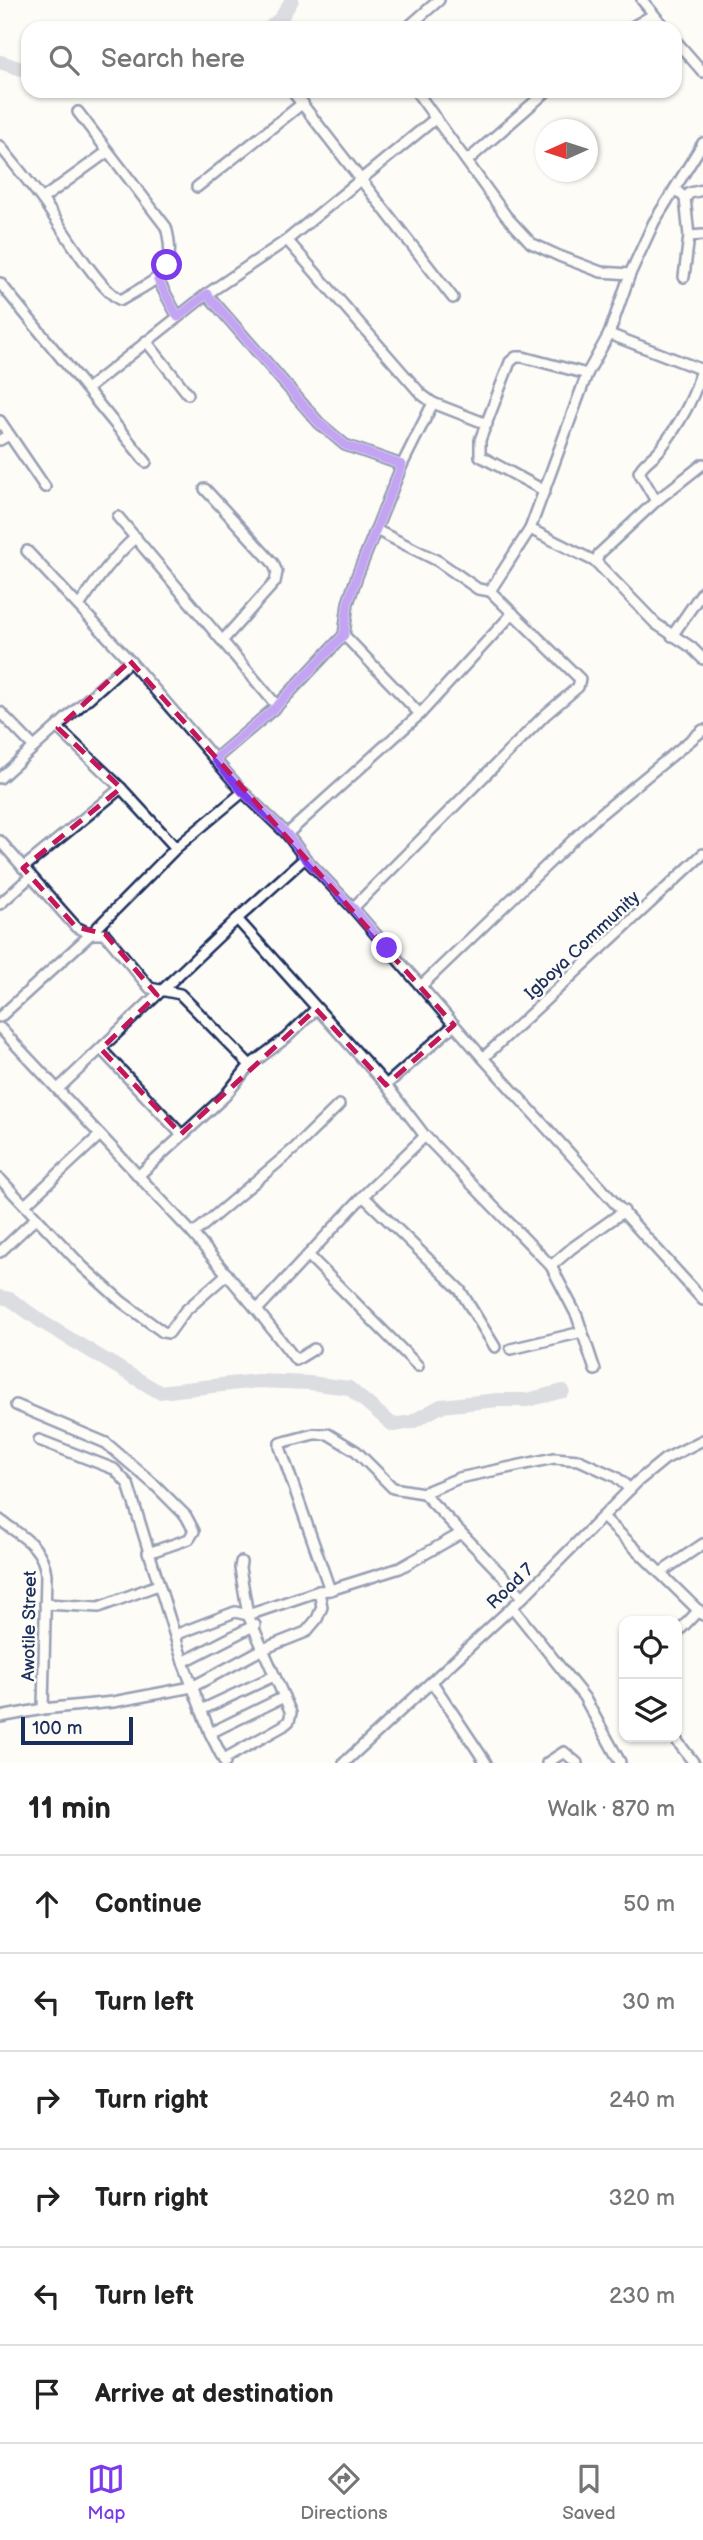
<!DOCTYPE html>
<html lang="en">
<head>
<meta charset="utf-8">
<style>
	:root { --surface:#fff; --page:#f2f2f2; --text:#222; --muted:#767676; --line:#e0e0e0; --accent:#7c3aed }
	body { margin:0; font-family:"Balsamiq Sans",sans-serif; background:var(--page); color:var(--text) }
	.controls { position:absolute; right:21px; bottom:21px; display:grid; overflow:hidden; border-radius:14px; box-shadow:0 2px 5px #0004 }
	.controls button { width:63px; height:63px; display:grid; place-items:center; padding:0; border:0; border-bottom:2px solid var(--line); background:var(--surface); color:var(--text); font:35px sans-serif }
	.compass { position:absolute; left:535px; top:119px; width:63px; height:63px; border-radius:50%; background:var(--surface); box-shadow:0 2px 5px #0004; rotate:267deg }
	.scale { position:absolute; left:21px; bottom:18px; width:112px; box-sizing:border-box; padding-left:7px; border:4px solid #1b2f5e; border-top:0; font-size:19px; line-height:24px; white-space:nowrap; color:#1b2f5e; -webkit-text-stroke:5px #fdfcf7; paint-order:stroke }
	.stop { position:absolute; width:21px; height:21px; margin:-16px; border:5px solid #7c3aed; border-radius:50%; background:#fff }
	.stop.end { background:#7c3aed; border-color:#fff; box-shadow:0 2px 7px #0008 }
	.list { margin:0; padding:0; list-style:none }
	h2 { display:flex; justify-content:space-between; align-items:center; height:91px; margin:0; padding:0 28px; font-size:30px }
	h2 small { font-size:23px; font-weight:400; color:var(--muted) }
	.list li { display:grid; grid-template-columns:46px 1fr auto; gap:21px; align-items:center; box-sizing:border-box; height:98px; padding:0 28px; border-top:2px solid var(--line) }
	.list b { display:block; font-size:26px; white-space:nowrap }
	.list em { font-size:23px; font-style:normal; color:var(--muted) }
	.icon { flex:none; width:38px; height:38px; fill:none; stroke:currentColor; stroke-width:2; stroke-linecap:round; stroke-linejoin:round }
	.map { position:relative; flex:none; width:703px; height:1763px; overflow:hidden }
	.search { position:absolute; background:var(--surface); box-shadow:0 2px 5px #0004; left:21px; right:21px; top:21px; height:77px; display:flex; align-items:center; gap:18px; box-sizing:border-box; padding:0 24px; border-radius:21px; color:var(--muted); font-size:26px }
	.sheet { height:679px; background:var(--surface) }
	nav { display:flex; justify-content:space-around; align-items:center; box-sizing:border-box; height:98px; border-top:2px solid var(--line); background:var(--surface); font-size:19px; color:var(--muted) }
	nav a { display:grid; justify-items:center; gap:4px }
	nav .on { color:var(--accent) }
	.map>svg:first-child { display:block }
</style>
</head>
<body>
<div class="map">
<svg width="703" height="1763" viewBox="0 0 703 1763">
	<rect width="100%" height="100%" fill="#fdfcf7"/>
	<filter id="ink" filterUnits="userSpaceOnUse"><feTurbulence type="fractalNoise" baseFrequency=".0143" numOctaves="2"/><feDisplacementMap in="SourceGraphic" scale="14" xChannelSelector="R" yChannelSelector="G"/><feConvolveMatrix kernelMatrix="1 2 1 2 8 2 1 2 1" color-interpolation-filters="sRGB"/></filter>
	<g filter="url(#ink)">
		<g fill="none" stroke-linecap="round" stroke-linejoin="round">
			<g stroke="#b3b8c5" stroke-width="14">
				<polyline points="269,28 281,18 292,0"/>
				<polyline points="0,62 28,71"/>
				<polyline points="0,1297 10,1299 42,1322 159,1392 257,1381 310,1383 349,1388 393,1425 412,1422 441,1406 498,1400 527,1400 563,1391"/>
			</g>
			<g stroke="#1b2f5e" stroke-width="14">
				<g id="street">
					<polyline points="642,0 665,28"/>
					<polyline points="407,28 439,0"/>
					<polyline points="630,28 653,15"/>
					<polyline points="675,40 703,72"/>
					<polyline points="292,91 453,298"/>
					<polyline points="416,91 506,216 531,243 559,256 601,272 630,274"/>
					<path d="M0,146C15,165 30,183 44,202C59,223 100,292 121,300C156,279 179,274 166,227L78,112"/>
					<polyline points="467,161 547,91"/>
					<polyline points="197,187 303,103"/>
					<polyline points="675,189 685,198 689,236 684,277"/>
					<polyline points="685,198 690,193 703,190"/>
					<polyline points="42,199 107,152"/>
					<polyline points="689,236 703,235"/>
					<polyline points="287,240 421,394 433,403 487,424"/>
					<polyline points="158,280 178,317"/>
					<polyline points="0,283 146,462"/>
					<polyline points="207,294 319,423 345,445 402,465"/>
					<path d="M609,334L700,369C699,392 676,429 661,448C654,458 644,461 639,472L656,501"/>
					<polyline points="146,341 188,394"/>
					<polyline points="87,389 207,294 287,240 436,118"/>
					<polyline points="0,421 45,487"/>
					<polyline points="0,440 9,435"/>
					<polyline points="205,489 273,563 277,572 275,582 223,640"/>
					<polyline points="545,491 480,456 480,440 510,362 516,357 523,357 587,374"/>
					<polyline points="118,517 277,706"/>
					<polyline points="530,529 596,562 656,624 691,647 703,659"/>
					<polyline points="27,551 130,661 243,792 287,834 305,858 353,908 483,1058 703,1300"/>
					<polyline points="596,562 599,554 656,501 703,464"/>
					<polyline points="490,591 530,529 587,374 609,334 630,274 654,222 703,143"/>
					<path d="M79,606C96,581 113,557 136,537"/>
					<polyline points="344,635 420,714"/>
					<polyline points="672,636 703,591"/>
					<polyline points="0,712 34,747"/>
					<polyline points="58,728 121,788 176,848"/>
					<polyline points="215,759 277,706 344,635 348,603 357,576 402,465 433,403"/>
					<polyline points="0,778 130,661"/>
					<polyline points="287,834 420,714 513,613"/>
					<polyline points="0,841 76,927 91,934 105,934 150,988 180,994 250,1065"/>
					<polyline points="23,868 121,788"/>
					<polyline points="0,904 30,877"/>
					<polyline points="353,908 545,715 578,687 580,679 490,591 478,589 438,561 376,530"/>
					<polyline points="237,919 386,1085 425,1136 551,1266 577,1316 595,1370"/>
					<polyline points="421,986 597,817 703,730"/>
					<polyline points="0,1017 91,934 176,848 243,792"/>
					<polyline points="0,1028 193,1234 257,1310 296,1360 314,1349"/>
					<polyline points="101,1049 181,1134"/>
					<polyline points="483,1058 703,854"/>
					<polyline points="386,1085 454,1025"/>
					<polyline points="58,1089 237,919 305,858"/>
					<polyline points="138,1176 225,1096 250,1065 286,1038 316,1009"/>
					<polyline points="0,1179 83,1267 122,1302 163,1332 169,1333 185,1311 227,1274"/>
					<polyline points="363,1196 460,1290 495,1347"/>
					<polyline points="26,1204 100,1135"/>
					<polyline points="193,1234 295,1148 339,1105"/>
					<polyline points="0,1252 35,1219"/>
					<polyline points="308,1255 418,1366"/>
					<polyline points="551,1266 572,1248 624,1211"/>
					<polyline points="257,1310 363,1196 425,1136"/>
					<polyline points="511,1349 582,1332"/>
					<polyline points="16,1405 106,1443 156,1486 186,1516 194,1531 189,1539 148,1553"/>
					<polyline points="39,1440 114,1469 128,1484 183,1662 210,1733 225,1763"/>
					<polyline points="423,1493 459,1478 554,1458 579,1460 616,1477 630,1489"/>
					<polyline points="603,1517 703,1615"/>
					<path d="M0,1520C21,1536 43,1546 46,1574L43,1709L0,1717"/>
					<polyline points="660,1573 703,1544"/>
					<polyline points="330,1590 280,1447 280,1443 314,1434 328,1434 356,1451 393,1488 423,1493 523,1597"/>
					<polyline points="45,1604 99,1607 158,1585"/>
					<polyline points="512,1607 584,1697 620,1762"/>
					<polyline points="677,1633 699,1610"/>
					<polyline points="175,1635 235,1612 248,1615 319,1591"/>
					<polyline points="183,1662 255,1625"/>
					<polyline points="432,1682 486,1763"/>
					<polyline points="43,1709 113,1702 192,1687 263,1649 306,1632 317,1619 322,1607 319,1591 330,1590 400,1568 460,1534"/>
					<polyline points="201,1710 274,1676"/>
					<polyline points="210,1733 284,1697"/>
					<polyline points="674,1737 694,1763"/>
					<polyline points="224,1759 283,1726 289,1721 291,1713 248,1615 240,1568 241,1562"/>
					<polyline points="344,1763 523,1597 638,1481 665,1459 703,1440"/>
					<polyline points="547,1763 564,1752 577,1763"/>
				</g>
			</g>
			<use href="#street" stroke="#fdfcf7" stroke-width="9"/>
		</g>
	</g>
	<g fill="none" stroke-linecap="round" stroke-linejoin="round" filter="url(#ink)">
		<polyline stroke="#7c3aed" stroke-width="9" points="167,265 158,280 178,317 207,294 319,423 345,445 402,465 357,576 348,603 344,635 277,706 215,759 243,792 287,834 305,858 353,908 387,948"/>
	</g>
	<path d="M0 0H703V1763H0ZM130,661L454,1025L386,1085L316,1009L181,1134L101,1049L157,995L105,934L76,927L23,868L121,788L58,728Z" fill="#fdfcf7" fill-opacity=".55" fill-rule="evenodd"/>
	<path fill="none" stroke="#c2185b" stroke-width="5" stroke-dasharray="14 9" stroke-linejoin="round" d="M130,661L454,1025L386,1085L316,1009L181,1134L101,1049L157,995L105,934L76,927L23,868L121,788L58,728Z"/>
	<g text-anchor="middle" stroke-width="5" stroke-linejoin="round" paint-order="stroke">
		<g font-size="18" fill="#1b2f5e" stroke="#fdfcf7">
			<text transform="translate(582 945) rotate(-43)" y="6">Igboya Community</text>
			<text transform="translate(510 1586) rotate(-44)" y="6">Road 7</text>
			<text transform="translate(29 1626) rotate(-89)" y="6">Awotile Street</text>
		</g>
	</g>
</svg>
<div class="controls">
<button><svg class="icon" aria-label="locate" viewBox="0 0 24 24"><circle cx="12" cy="12" r="6"/><path d="M12 2v4M12 18v4M2 12h4M18 12h4"/></svg></button>
<button><svg class="icon" aria-label="layers" viewBox="0 0 24 24"><path d="M12 4l9 5-9 5-9-5zM3 14l9 5 9-5"/></svg></button>
</div>
<svg class="compass" viewBox="-18 -18 36 36"><path d="M0-13l5 13h-10z" fill="#e53935"/><path d="M0 13l5-13h-10z" fill="#767676"/></svg>
<div class="scale">100 m</div>
<div class="stop" style="left:167px;top:265px"></div>
<div class="stop end" style="left:387px;top:948px"></div>
<div class="search"><svg class="icon" aria-label="search" viewBox="0 0 24 24"><circle cx="10" cy="10" r="6"/><path d="M15 15l6 6"/></svg>Search here</div>
</div>
<section class="sheet">
<h2>11 min<small>Walk · 870 m</small></h2>
<ul class="list">
<li><svg class="icon" aria-label="ahead" viewBox="0 0 24 24"><path d="M12 20V5M6 11l6-6 6 6"/></svg><div><b>Continue</b></div><em>50 m</em></li>
<li><svg class="icon" aria-label="left" viewBox="0 0 24 24"><path d="M17 20v-9H6M10 6l-5 5 5 5"/></svg><div><b>Turn left</b></div><em>30 m</em></li>
<li><svg class="icon" aria-label="right" viewBox="0 0 24 24"><path d="M7 20v-9h11M14 6l5 5-5 5"/></svg><div><b>Turn right</b></div><em>240 m</em></li>
<li><svg class="icon" aria-label="right" viewBox="0 0 24 24"><path d="M7 20v-9h11M14 6l5 5-5 5"/></svg><div><b>Turn right</b></div><em>320 m</em></li>
<li><svg class="icon" aria-label="left" viewBox="0 0 24 24"><path d="M17 20v-9H6M10 6l-5 5 5 5"/></svg><div><b>Turn left</b></div><em>230 m</em></li>
<li><svg class="icon" aria-label="arrive" viewBox="0 0 24 24"><path d="M6 21V4h12l-3 4 3 4H6"/></svg><div><b>Arrive at destination</b></div></li>
</ul>
</section>
<nav>
<a class="on"><svg class="icon" aria-label="map" viewBox="0 0 24 24"><path d="M3 6l6-2 6 2 6-2v14l-6 2-6-2-6 2zM9 4v14M15 6v14"/></svg>Map</a>
<a><svg class="icon" aria-label="directions" viewBox="0 0 24 24"><path d="M12 3l9 9-9 9-9-9zM9 14v-3h6M13 9l2 2-2 2"/></svg>Directions</a>
<a><svg class="icon" aria-label="saved" viewBox="0 0 24 24"><path d="M7 4h10v16l-5-4-5 4z"/></svg>Saved</a>
</nav>
</body>
</html>
